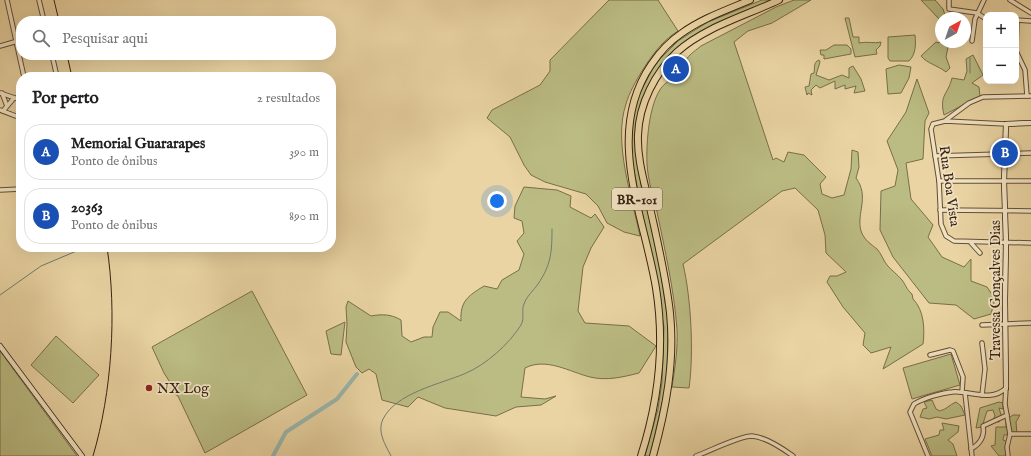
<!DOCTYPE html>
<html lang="pt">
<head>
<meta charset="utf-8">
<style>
	:root { --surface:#fff; --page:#f2f2f2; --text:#202124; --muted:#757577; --line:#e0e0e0; --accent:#8f2418 }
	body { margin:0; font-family:"IM FELL English",serif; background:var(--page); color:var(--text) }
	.controls { position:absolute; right:12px; top:12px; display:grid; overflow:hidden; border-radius:8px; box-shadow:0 4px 16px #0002 }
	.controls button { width:36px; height:36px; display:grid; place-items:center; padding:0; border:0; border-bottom:1px solid var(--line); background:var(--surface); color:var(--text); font:20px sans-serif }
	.compass { position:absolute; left:935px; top:12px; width:36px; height:36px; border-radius:50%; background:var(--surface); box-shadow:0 4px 16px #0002; rotate:40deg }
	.you { position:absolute; left:497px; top:201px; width:14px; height:14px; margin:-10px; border:3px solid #fff; border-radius:50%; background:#1a73e8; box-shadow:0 0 0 6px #1a73e833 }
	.badge { display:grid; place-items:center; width:26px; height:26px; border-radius:50%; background:var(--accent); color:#fff; font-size:13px; font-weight:700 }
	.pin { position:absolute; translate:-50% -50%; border:2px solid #fff; box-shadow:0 1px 4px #0006 }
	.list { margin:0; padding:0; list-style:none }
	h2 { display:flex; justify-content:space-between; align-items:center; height:52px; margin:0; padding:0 16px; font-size:17px }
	h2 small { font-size:13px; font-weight:400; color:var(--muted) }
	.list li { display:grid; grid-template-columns:26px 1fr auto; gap:12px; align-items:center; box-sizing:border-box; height:56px; margin:0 8px 8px; padding:0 8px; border:1px solid var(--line); border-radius:16px }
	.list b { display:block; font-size:15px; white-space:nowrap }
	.list p { margin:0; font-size:13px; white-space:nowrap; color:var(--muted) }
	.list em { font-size:13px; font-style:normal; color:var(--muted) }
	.icon { flex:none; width:22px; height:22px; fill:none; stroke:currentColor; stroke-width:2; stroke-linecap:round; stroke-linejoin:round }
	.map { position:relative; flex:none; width:1031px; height:456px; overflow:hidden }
	.search { position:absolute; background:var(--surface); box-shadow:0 4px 16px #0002; left:16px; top:16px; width:320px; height:44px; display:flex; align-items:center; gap:10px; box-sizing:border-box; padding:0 14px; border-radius:16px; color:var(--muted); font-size:15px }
	.panel { position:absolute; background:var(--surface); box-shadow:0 4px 16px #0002; left:16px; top:72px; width:320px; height:180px; border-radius:16px }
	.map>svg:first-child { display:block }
</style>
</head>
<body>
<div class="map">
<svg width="1031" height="456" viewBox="0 0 1031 456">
	<rect width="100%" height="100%" fill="#ead4a3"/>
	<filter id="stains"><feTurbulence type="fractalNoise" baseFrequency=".005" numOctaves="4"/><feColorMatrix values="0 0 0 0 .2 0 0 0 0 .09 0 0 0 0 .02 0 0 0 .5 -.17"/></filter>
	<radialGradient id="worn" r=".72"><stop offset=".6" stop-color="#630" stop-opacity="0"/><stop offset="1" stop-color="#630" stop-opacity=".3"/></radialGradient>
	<g fill="#bbbc83" stroke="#796e4a">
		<path d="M609,0H658L678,31C662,41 652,55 642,71C636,81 629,93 626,104C613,142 632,197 640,236L624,232L607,223L598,206L586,194L545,182L531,175L524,165L510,137L487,118L492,110L540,85L550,71V60Z"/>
		<polygon points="762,0 775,0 722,23 672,56 641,110 639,162 641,185 658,255 668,321 667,381 650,456 645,456 658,409 662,382 664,327 632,160 630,143 635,103 652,70 660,59 678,41 695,30 708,22"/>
		<path d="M794,0H811L772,23L748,31L734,42L773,160L776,158L784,162L788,152L804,155L826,177L820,184L822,194L832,198L844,195L851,169L852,150L858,152L859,167L856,178C870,197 856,213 861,231C864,240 871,244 877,249C881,253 883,260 887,265C891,270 897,274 902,280C906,285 906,289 912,294L913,299C924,310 925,329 923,344L883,369L891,347L871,353L863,345L865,333L843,307L827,282L830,276H837L846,272L826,253L825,235L818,210L795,188L782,191L683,264C691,297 694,354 689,388L672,387C675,368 678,348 677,329C674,290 665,250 657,212C653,197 648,180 647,164C646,143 649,71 682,80L686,75C679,61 691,54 701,46L776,7Z"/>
		<polygon points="921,0 935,0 943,9 946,18 941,18 941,21"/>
		<path d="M845,18H849L853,37H859V43C867,41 874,44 881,42L880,46L876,50L877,54L855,57Z"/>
		<path d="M915,35C916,44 916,54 909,61H890L888,58V37Z"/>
		<path d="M941,37V42H949L946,57L950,68L946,72C937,65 928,64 921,56L936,42L939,43Z"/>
		<polygon points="834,45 847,45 851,49 851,54 824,59 824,55 821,55 820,50 826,50"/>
		<path d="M973,55L983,75L972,83L979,87L980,96L944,115C939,94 948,95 952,78L964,80L967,71L966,59Z"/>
		<path d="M819,60L820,62L816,75L829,80L842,75L849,78V68L853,66L861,79L865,91L854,93L856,86L845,89V85L835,89V81L820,88L816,85L811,90L812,95L808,93L807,95L805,87L809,86L811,74L814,73C815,68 813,62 819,60Z"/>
		<polygon points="899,65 911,67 909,78 901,93 888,94 886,69"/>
		<polygon points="917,79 929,113 925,121 923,159 906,163 911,199 933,225 928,237 942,257 964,267 971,259 971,281 987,287 995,299 991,314 974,319 956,305 929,303 893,257 880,230 881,191 895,186 898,170 887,141 906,112"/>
		<path d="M524,187L557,190L571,196L570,207L591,218L595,214L604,227L591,248L583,267L578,311L585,323L629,326L656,346L639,373C623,377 607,381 590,377C570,372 546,357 525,368L521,397L545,399L556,396L541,405L516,407L496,416L445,408L418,397L408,407L382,400L376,374L369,369L362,373L356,367L346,342L347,324L346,307L348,301L371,316C382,314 391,314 401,320L402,336L411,342L424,337H432L433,327L440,312H448L461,321C460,301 468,296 484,286L497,289L502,280L519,270L524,254L517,241L524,233L522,221L514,218L515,206Z"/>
		<polygon points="252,291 307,395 205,453 178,396 173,393 173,387 164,373 152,347"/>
		<polygon points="345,322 341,355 331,354 326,331"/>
		<polygon points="56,336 99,375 73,403 31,365"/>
		<polygon points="0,351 77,456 0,456"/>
		<polygon points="951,354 960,385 912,399 903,368"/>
		<path d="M932,400L936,409L940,411C947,409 949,405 956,402L961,406L965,415L946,419L937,417L929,419L920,417L923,409L927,408L924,402Z"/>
		<polygon points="999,402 1003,403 1003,409 999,408 1002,418 999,422 992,421 995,416 993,410 987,411 982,427 976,428 980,408"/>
		<polygon points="1013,415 1020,415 1016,422 1017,434 1004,435 1003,440 1008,442 1008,456 999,456 991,446 995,445 996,427 1006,427 1006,420"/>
		<polygon points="942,423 959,426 958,432 948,440 953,444 957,456 932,456 925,439 939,435 940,430 944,430"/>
	</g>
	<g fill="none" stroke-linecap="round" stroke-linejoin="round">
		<g stroke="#727b6f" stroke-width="1">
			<polyline points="970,58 970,73"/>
			<polyline points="0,295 41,266 86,247"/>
			<path d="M391,456C385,444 377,432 383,419C396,393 440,384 464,374C486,365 509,344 521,325C525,318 521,310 524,304C526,297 534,290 538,284C551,265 552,252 552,229"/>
		</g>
		<polyline stroke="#99b7ad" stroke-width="4" points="273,456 286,432 337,399 357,374"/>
		<g stroke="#644e36" stroke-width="5.5">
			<g id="street">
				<polyline points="7,0 24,77"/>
				<polyline points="39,0 44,21"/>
				<polyline points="949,0 949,9 977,13"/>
				<polyline points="1010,0 1031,13"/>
				<polyline points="977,13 986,19"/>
				<polyline points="1016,20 1031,21"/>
				<polyline points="1017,20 1016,51 1025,70 1027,96"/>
				<polyline points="972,41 975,19 984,0"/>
				<polyline points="0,46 21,40"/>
				<polyline points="52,55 57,77"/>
				<polyline points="0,93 21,100"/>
				<polyline points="2,93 7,106"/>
				<polyline points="0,110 21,118"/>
				<polyline points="3,111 14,98"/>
				<polyline points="946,120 969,103 983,97 1031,96"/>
				<polyline points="1006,124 945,121 933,124 931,129 939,181 941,224 946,236 954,241 1031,243"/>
				<polyline points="935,156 1031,153"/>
				<polyline points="939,181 1031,181"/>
				<polyline points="0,190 21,189"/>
				<polyline points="940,210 1031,211"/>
				<polyline points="971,243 980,253"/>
				<polyline points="982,325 1031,323"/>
				<polyline points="930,355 950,350 953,351 963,377 962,392"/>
				<polyline points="1006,388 1005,404 1010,434 1007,447 1008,456"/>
				<polyline points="965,393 972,456"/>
				<polyline points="982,395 985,369 982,343"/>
				<polyline points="1010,434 1031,434"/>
				<path d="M971,449C980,444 985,437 983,426L1007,415"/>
				<path d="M696,456C710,451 739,436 752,436C766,437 782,448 793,456"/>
				<path d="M928,456L910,412L914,404C924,398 941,393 952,392C969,390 991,403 1006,388"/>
			</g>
		</g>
		<g stroke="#372112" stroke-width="6">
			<g id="secondary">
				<polyline points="0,346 82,456"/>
				<polyline points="1006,388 1005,300 1006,243 1004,181 1006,124 1031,123"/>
			</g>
		</g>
		<g stroke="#372112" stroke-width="8">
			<g id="highway">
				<path d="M641,456C658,403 665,344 656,288C644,215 604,134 651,65C659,53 670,41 682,33C703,18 727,10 750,0"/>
				<path d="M653,456C666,409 675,362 670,313C666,276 657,240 649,203C644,181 637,158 638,135C639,104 655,73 677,52C705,27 745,16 779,0"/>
			</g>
		</g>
		<use href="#street" stroke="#f1e3c3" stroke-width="3.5"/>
		<use href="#secondary" stroke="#f1e3c3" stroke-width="4.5"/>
		<use href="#highway" stroke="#ead4a3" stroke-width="6"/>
		<g stroke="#372112" stroke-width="1">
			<polyline points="54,0 59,21"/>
			<polyline points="67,55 72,77"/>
			<path d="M93,456C112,392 117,313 107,247"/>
		</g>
	</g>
	<circle fill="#8f2418" stroke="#f1e3c3" stroke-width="1.5" cx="149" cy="388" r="4"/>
	<g text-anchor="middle" stroke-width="3.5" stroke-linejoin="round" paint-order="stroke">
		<rect fill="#f1e3c3" stroke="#6f5b47" stroke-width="1" x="612" y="188" width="50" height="22" rx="3"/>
		<g font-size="13" font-weight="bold" fill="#372112">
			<text x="637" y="204">BR-101</text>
		</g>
		<g font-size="14" fill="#372112" stroke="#f1e3c3">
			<text transform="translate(950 186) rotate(82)" y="5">Rua Boa Vista</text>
			<text transform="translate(995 290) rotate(-90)" y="5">Travessa Gonçalves Dias</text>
		</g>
		<g font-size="14" fill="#372112" stroke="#f1e3c3" text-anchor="start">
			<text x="157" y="393">NX Log</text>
		</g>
	</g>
	<rect width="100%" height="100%" filter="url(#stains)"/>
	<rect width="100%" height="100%" fill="url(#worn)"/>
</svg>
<div class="controls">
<button>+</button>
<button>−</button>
</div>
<svg class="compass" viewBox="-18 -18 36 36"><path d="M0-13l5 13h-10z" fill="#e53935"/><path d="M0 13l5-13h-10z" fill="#757577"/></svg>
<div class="you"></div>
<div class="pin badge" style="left:676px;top:69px;background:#1a4fb4">A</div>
<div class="pin badge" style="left:1005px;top:153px;background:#1a4fb4">B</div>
<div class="search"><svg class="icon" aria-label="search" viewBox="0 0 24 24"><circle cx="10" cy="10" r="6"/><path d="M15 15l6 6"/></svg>Pesquisar aqui</div>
<section class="panel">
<h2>Por perto<small>2 resultados</small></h2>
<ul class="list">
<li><span class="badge" style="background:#1a4fb4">A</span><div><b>Memorial Guararapes</b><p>Ponto de ônibus</p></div><em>390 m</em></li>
<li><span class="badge" style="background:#1a4fb4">B</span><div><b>20363</b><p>Ponto de ônibus</p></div><em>890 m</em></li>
</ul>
</section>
</div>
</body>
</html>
